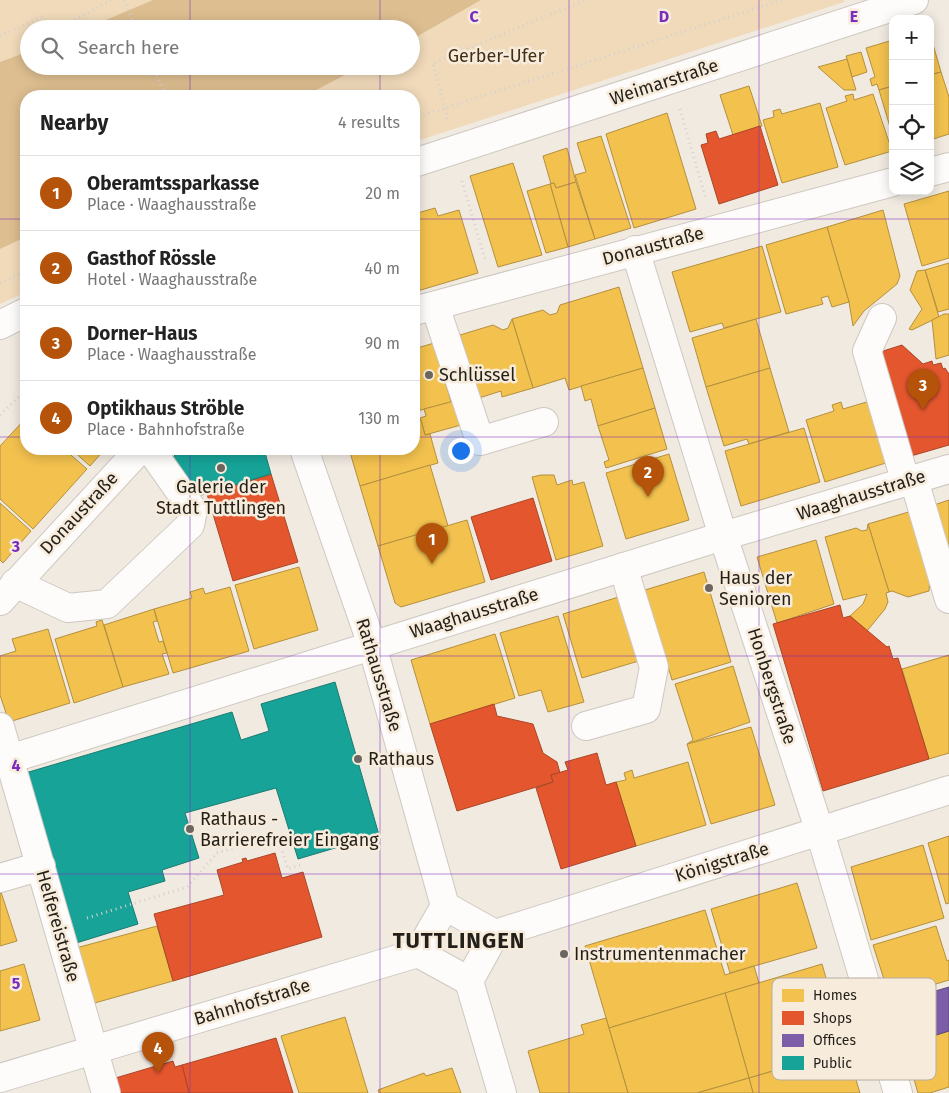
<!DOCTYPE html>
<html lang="en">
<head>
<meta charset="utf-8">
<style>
	:root { --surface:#fff; --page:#f6f6f6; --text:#222; --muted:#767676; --line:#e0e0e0; --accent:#b45309 }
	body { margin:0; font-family:"Fira Sans",sans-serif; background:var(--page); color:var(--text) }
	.controls { position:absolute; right:15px; top:15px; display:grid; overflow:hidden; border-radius:10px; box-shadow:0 2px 12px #0003 }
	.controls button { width:45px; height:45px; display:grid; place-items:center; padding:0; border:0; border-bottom:1px solid var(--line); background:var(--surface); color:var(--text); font:25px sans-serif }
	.you { position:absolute; left:460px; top:450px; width:18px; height:18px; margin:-12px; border:4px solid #fff; border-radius:50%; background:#1a73e8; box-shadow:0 0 0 8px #1a73e833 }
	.badge { display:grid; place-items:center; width:32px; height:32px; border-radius:50%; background:var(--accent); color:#fff; font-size:16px; font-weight:700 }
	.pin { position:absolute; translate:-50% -41px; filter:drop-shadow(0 1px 2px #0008) }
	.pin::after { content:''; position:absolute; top:26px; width:18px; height:15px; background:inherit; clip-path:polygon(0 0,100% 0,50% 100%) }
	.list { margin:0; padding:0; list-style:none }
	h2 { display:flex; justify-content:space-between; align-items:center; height:65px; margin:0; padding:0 20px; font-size:21px }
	h2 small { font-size:16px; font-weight:400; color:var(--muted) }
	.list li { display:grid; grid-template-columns:32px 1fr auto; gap:15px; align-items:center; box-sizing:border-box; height:75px; padding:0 20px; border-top:1px solid var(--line) }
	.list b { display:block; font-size:19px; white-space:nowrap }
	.list p { margin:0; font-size:16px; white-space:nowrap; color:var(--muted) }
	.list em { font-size:16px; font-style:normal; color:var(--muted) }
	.icon { flex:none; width:28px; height:28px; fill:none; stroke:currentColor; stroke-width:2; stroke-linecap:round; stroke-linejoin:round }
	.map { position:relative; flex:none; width:949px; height:1093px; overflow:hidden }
	.search { position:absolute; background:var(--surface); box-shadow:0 2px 12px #0003; left:20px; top:20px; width:400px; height:55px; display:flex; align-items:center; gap:12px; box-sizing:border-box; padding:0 18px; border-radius:28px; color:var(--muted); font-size:19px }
	.panel { position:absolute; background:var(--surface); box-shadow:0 2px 12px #0003; left:20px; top:90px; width:400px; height:365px; border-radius:20px }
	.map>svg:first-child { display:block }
</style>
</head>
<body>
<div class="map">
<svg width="949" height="1093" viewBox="0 0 949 1093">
	<rect width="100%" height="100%" fill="#f1eae1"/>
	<g fill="#f0daba">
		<polygon points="0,0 153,0 84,29 29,29 29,51 0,62"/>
		<polygon points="481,0 844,0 844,2 414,142 414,96 305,96 362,66 411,66 411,40"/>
		<polygon points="26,237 26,292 0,304 0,249"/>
	</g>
	<g fill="#ddbe90">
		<polygon points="153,0 481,0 411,40 411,29 84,29"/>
		<polygon points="29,51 29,66 362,66 305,96 26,96 26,237 0,249 0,62"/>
	</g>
	<g fill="#f2c14e" stroke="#b4903e">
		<polygon points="930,34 941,72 930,75"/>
		<polygon points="893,40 893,86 879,90 877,84 872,86 870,79 875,77 866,48"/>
		<polygon points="861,52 867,72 852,77 846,56"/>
		<polygon points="847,59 852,77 856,90 844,90 818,67"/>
		<polygon points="941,72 949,97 949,134 930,140 930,75"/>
		<polygon points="749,86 762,126 733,135 720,95"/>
		<polygon points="893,86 893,137 879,90"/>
		<polygon points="853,94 854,100 873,94 892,151 845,165 826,108 847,101 845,96"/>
		<polygon points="820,103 838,167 782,183 763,120 774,117 773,111 780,109 782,114"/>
		<polygon points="667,113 696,209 634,228 606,134"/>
		<polygon points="601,136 631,228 595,239 575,175 586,172 577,143"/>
		<polygon points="567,148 576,182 556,188 554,183 551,184 543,156"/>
		<polygon points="513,163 542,255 498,267 470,176"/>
		<polygon points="576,182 595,239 568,247 550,184 554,183 556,188"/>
		<polygon points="550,184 568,247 546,253 527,191"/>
		<polygon points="949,191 949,258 922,266 904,204"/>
		<polygon points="435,208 438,216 459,210 478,273 414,292 414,235 418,233 414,214"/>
		<polygon points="883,210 900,276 897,284 864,311 853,326 849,302 827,227"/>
		<polygon points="827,227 849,302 832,307 828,296 821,298 823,304 786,314 766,245"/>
		<polygon points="762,246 781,312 724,328 722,323 690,332 672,272"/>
		<polygon points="949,263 949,309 938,312 925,270"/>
		<polygon points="925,270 939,317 912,330 909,329 922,309 910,290 917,271"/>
		<polygon points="619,287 643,368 569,390 565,378 533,388 512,319 543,310 550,315 557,313 560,305"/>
		<polygon points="944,314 949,314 949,355 936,359 932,320"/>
		<polygon points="512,319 533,388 502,397 501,391 479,398 460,335 493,325 503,330 508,328"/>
		<polygon points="756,319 770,368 706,387 692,338"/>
		<polygon points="434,343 451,402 414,412 414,349"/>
		<polygon points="643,368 655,408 598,426 591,399 585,401 581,386"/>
		<polygon points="770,368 789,432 749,444 747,439 724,446 706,387"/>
		<polygon points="454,401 461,425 425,435 420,418 426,416 424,409"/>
		<polygon points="870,401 889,462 825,482 806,420 834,411 832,405 841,402 843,409"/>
		<polygon points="655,408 667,449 606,468 604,462 609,460 598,426"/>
		<polygon points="26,418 26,449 64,449 87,469 33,529 0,499 0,446"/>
		<polygon points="421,420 425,435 430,434 438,463 360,486 349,449 414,449 414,422"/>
		<polygon points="804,428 820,482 741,506 725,451"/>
		<polygon points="71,449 105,449 90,466"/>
		<polygon points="669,454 689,520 626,539 606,473"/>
		<polygon points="430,465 448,526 378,546 360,486"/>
		<polygon points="541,475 554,475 557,485 572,480 573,485 584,482 603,546 556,560 532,477"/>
		<polygon points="949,500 949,566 931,506"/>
		<polygon points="0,503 31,531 3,563 0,560"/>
		<polygon points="912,511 930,575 929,591 908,597 892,591 889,592 868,524"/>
		<polygon points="467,520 485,582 401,607 395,603 378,546"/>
		<polygon points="868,524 889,592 886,593 888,602 885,609 867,631 850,616 863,604 867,594 843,600 825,537 856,528 862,531 867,530"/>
		<polygon points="816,540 834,604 777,623 757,557"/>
		<polygon points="299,567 318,630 254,649 235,585"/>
		<polygon points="704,572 731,662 672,680 645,590"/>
		<polygon points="230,587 249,651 173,673 154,609 192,598 190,592 203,588 205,594"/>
		<polygon points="622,596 642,660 582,678 563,614"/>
		<polygon points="154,609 157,621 153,622 159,642 163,641 167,653 162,654 169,674 123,687 104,625"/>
		<polygon points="558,616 584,702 548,712 541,690 519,696 500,633"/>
		<polygon points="102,620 123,687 74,703 55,639 97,626 96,622"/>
		<polygon points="48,629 70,703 9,722 0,695 0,656 16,651 12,639"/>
		<polygon points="495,634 515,698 430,724 411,660"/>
		<polygon points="949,655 949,753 929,759 902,669"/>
		<polygon points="733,666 750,722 687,744 693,740 675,684"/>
		<polygon points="751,727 775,805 711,824 687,744"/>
		<polygon points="688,762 706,825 636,846 616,782 626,780 624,773 632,770 634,778"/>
		<polygon points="949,836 949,903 946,904 928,843"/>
		<polygon points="923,845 944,918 871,940 851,867"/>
		<polygon points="797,883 817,948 730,973 711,909"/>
		<polygon points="0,889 17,941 0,946"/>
		<polygon points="705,910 725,975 754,966 759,983 609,1028 585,946"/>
		<polygon points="157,926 173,981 91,1004 76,948"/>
		<polygon points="936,926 947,961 949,960 949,980 890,998 873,945"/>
		<polygon points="24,964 40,1020 0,1031 0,971"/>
		<polygon points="822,964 845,1044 778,1063 780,1069 749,1078 725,993"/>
		<polygon points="725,993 749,1078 697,1093 628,1093 609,1028"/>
		<polygon points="345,1017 368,1093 299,1093 281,1036"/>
		<polygon points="606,1018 628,1093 540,1093 528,1051 584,1034 581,1025"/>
		<polygon points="949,1031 949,1087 930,1093 918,1093 904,1045"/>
		<polygon points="845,1044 860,1093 753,1093 749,1078 780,1069 778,1063"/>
		<polygon points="452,1068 461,1093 379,1093 378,1090 424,1073 426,1076"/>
		<polygon points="749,1078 753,1093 697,1093"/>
	</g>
	<g fill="#e4572e" stroke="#aa4628">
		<polygon points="760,126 778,185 719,204 701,145 708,143 706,134 716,131 719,139"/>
		<polygon points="902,345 923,364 932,361 933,365 941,363 943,369 945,368 949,374 949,445 911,456 880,352"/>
		<polygon points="271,474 298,562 233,581 207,494"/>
		<polygon points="533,498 552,561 491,580 471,517"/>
		<polygon points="840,605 843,618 850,616 887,647 889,646 893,659 898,658 929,759 823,791 773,624"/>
		<polygon points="494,704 497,716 533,724 543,753 557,762 560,773 551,775 553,782 457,811 430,724"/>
		<polygon points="597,753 606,785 616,782 636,846 561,869 536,788 553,782 551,775 568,770 565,762"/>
		<polygon points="275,853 282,878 303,872 322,937 173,981 154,914 224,895 217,870 243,862 242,859 246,858 247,861"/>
		<polygon points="276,1038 293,1093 189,1093 182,1065"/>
		<polygon points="173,1061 175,1067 182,1065 189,1093 116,1093 112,1079"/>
	</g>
	<polygon fill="#7b5ea7" stroke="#614b7c" points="949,987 949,1031 904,1045 891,1004"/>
	<g fill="#17a398" stroke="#1b7b72">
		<polygon points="181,449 264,449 271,474 195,497 168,462"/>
		<polygon points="335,682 379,835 298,859 276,788 185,813 199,858 162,870 165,881 128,892 138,924 73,944 22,774 232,712 241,740 269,731 261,704"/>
	</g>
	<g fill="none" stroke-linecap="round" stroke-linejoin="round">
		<g stroke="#cec8c1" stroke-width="30">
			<g id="minor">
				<polyline points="414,163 914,0"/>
				<polyline points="930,172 949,167"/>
				<polyline points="635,250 723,536 820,832 898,1093"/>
				<polyline points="435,306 480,441 544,422"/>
				<polyline points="414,311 893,182"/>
				<polyline points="882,318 867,351 906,483"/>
				<polyline points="0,325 26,312"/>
				<polyline points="304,449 372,645 445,906 495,934"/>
				<polyline points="914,480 949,599"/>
				<polyline points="15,583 68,608 107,604 190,525 193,510 150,449"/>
				<polyline points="0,601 140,449"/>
				<polyline points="586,726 646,709 654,667 623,567"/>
				<polyline points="0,727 106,1093"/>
				<polyline points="0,762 723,536 949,469"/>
				<polyline points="0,878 41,866"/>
				<polyline points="445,906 418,953 469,981"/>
				<polyline points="495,934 949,790"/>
				<polyline points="495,934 469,981 502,1093"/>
				<polyline points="0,1078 418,953"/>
			</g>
		</g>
		<g stroke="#d3d1cf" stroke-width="3" stroke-dasharray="1 4" stroke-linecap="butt">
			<polyline points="124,0 136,29"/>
			<polyline points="57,29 112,0"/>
			<polyline points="0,36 43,17 51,29"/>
			<polyline points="153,66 166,96"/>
			<polyline points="680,109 706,199"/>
			<polyline points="414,118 782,0"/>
			<polyline points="448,119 433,63 585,0"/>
			<polyline points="462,181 485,259"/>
			<polyline points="0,283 26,271"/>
			<polyline points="0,415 26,390"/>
			<polyline points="87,918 187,887 217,853 277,835 288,869 300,865"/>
		</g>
		<use href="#minor" stroke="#fdfcfa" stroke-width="28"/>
	</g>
	<path fill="none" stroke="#7b2cbf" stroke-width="1" stroke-opacity="0.55" d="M190,0V29M380,0V29M569,0V1093M759,0V1093M190,66V96M380,66V96M0,219H26M414,219H949M0,437H26M414,437H949M190,449V1093M380,449V1093M0,656H949M0,874H949"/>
	<g fill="#6b665f" stroke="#f7ebdb" stroke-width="2">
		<circle cx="429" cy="375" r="5"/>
		<circle cx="221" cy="468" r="5"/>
		<circle cx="709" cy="588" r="5"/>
		<circle cx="358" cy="759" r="5"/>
		<circle cx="190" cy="829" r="5"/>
		<circle cx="564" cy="954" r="5"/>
	</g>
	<g text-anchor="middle" stroke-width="5" stroke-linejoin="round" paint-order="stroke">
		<g font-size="18" fill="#423014" stroke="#f7ebdb">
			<text x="496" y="62">Gerber-Ufer</text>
		</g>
		<g font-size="18" fill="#231f19" stroke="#f7ebdb">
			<text transform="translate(664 82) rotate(-18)" y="6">Weimarstraße</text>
			<text transform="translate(653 246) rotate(-15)" y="6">Donaustraße</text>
			<text transform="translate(861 495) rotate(-17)" y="6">Waaghausstraße</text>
			<text transform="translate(79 513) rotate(-47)" y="6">Donaustraße</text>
			<text transform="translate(474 613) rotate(-17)" y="6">Waaghausstraße</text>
			<text transform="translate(379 675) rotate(73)" y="6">Rathausstraße</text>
			<text transform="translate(772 686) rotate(72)" y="6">Honbergstraße</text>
			<text transform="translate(722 862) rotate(-17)" y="6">Königstraße</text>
			<text transform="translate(58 926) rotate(74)" y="6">Helfereistraße</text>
			<text transform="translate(252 1002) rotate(-17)" y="6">Bahnhofstraße</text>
		</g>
		<g font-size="18" fill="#231f19" stroke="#f7ebdb" text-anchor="start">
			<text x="439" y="381">Schlüssel</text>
			<text x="221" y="493" text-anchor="middle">Galerie der<tspan x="221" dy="21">Stadt Tuttlingen</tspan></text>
			<text x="719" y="584">Haus der<tspan x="719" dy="21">Senioren</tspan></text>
			<text x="368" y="765">Rathaus</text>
			<text x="200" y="825">Rathaus -<tspan x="200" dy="21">Barrierefreier Eingang</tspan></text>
			<text x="574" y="960">Instrumentenmacher</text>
		</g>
		<g font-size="22" font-weight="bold" letter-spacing="1" fill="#231f19" stroke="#f7ebdb">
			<text x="459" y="948">TUTTLINGEN</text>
		</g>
	</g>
	<rect x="772" y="978" width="164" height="102" rx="8" fill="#f7ebdb" stroke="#b7aea1" stroke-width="1"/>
	<rect x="782" y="989" width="22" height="13" fill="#f2c14e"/>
	<rect x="782" y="1011" width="22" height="14" fill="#e4572e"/>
	<rect x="782" y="1034" width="22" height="13" fill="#7b5ea7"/>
	<rect x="782" y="1056" width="22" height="14" fill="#17a398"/>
	<g font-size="14" fill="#231f19">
		<text x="813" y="1000">Homes</text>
		<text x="813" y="1023">Shops</text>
		<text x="813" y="1045">Offices</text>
		<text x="813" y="1068">Public</text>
	</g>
	<g font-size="16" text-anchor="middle" font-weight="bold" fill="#7b2cbf" stroke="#f7ebdb" stroke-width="5" stroke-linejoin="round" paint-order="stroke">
		<text x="474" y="22">C</text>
		<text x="664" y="22">D</text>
		<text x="854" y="22">E</text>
		<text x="16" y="552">3</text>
		<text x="16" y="771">4</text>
		<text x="16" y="989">5</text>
	</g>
</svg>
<div class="controls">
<button>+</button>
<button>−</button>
<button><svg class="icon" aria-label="locate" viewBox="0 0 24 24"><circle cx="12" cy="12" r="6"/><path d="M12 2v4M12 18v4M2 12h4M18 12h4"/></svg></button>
<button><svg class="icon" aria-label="layers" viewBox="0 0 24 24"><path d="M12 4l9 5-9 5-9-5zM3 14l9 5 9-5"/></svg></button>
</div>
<div class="you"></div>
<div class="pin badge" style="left:432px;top:564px">1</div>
<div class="pin badge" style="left:648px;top:497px">2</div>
<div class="pin badge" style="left:923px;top:410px">3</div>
<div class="pin badge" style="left:158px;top:1073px">4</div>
<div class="search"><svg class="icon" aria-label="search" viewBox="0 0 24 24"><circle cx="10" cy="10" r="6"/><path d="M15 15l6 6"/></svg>Search here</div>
<section class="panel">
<h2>Nearby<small>4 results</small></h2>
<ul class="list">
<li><span class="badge">1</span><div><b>Oberamtssparkasse</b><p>Place · Waaghausstraße</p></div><em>20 m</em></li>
<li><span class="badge">2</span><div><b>Gasthof Rössle</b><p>Hotel · Waaghausstraße</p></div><em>40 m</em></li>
<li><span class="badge">3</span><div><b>Dorner-Haus</b><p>Place · Waaghausstraße</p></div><em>90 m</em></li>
<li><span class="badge">4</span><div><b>Optikhaus Ströble</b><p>Place · Bahnhofstraße</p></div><em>130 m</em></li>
</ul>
</section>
</div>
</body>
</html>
